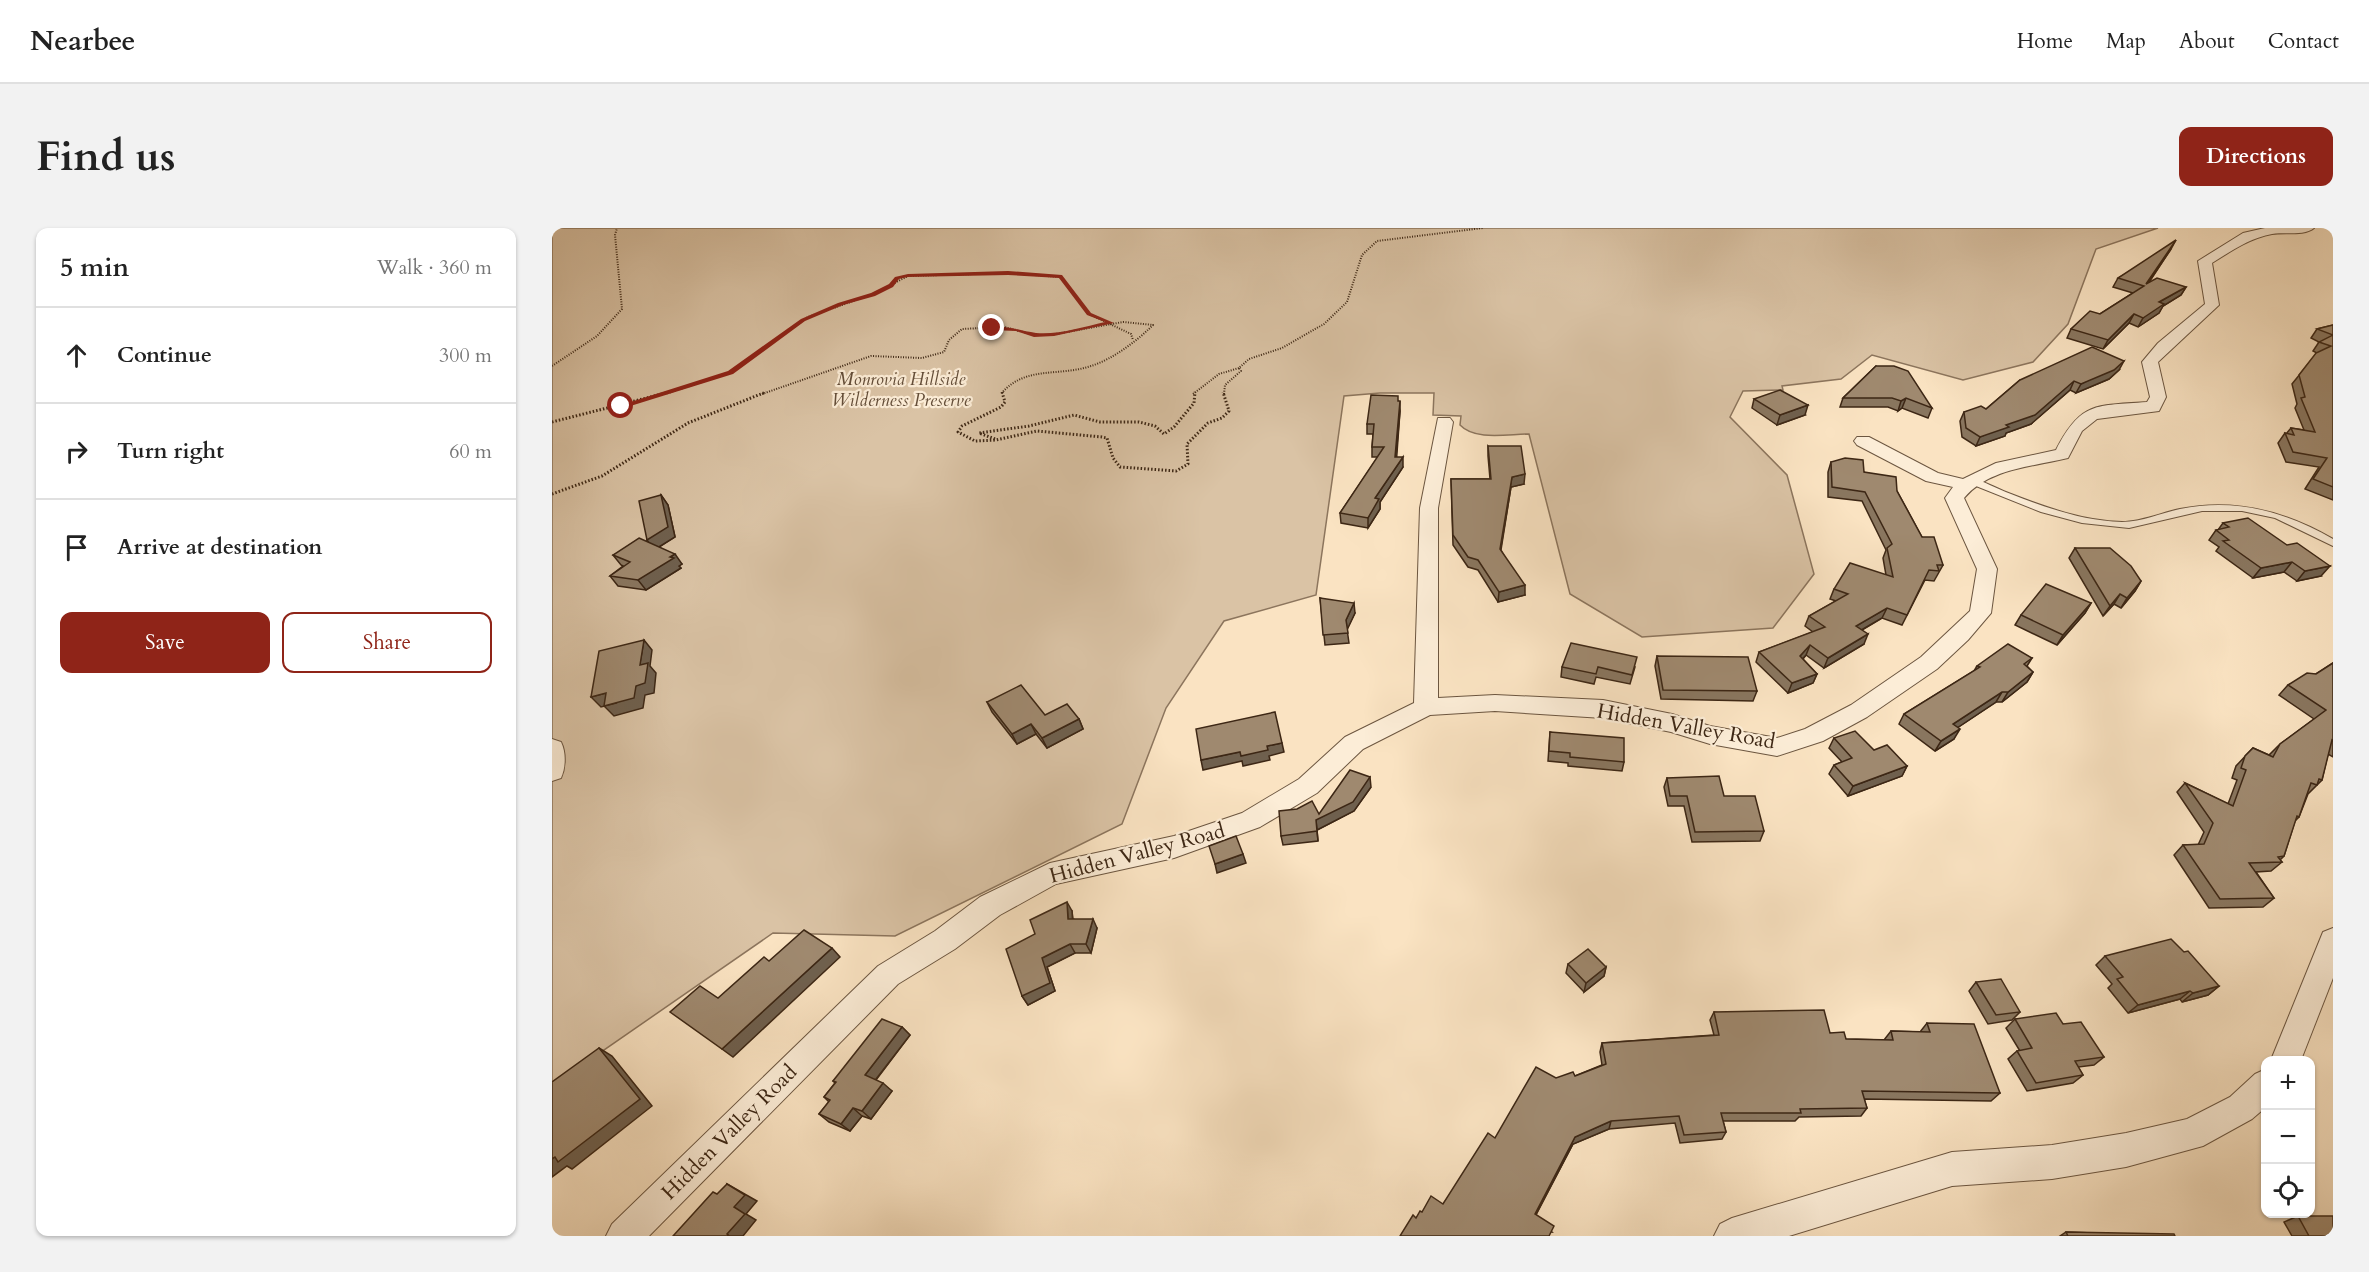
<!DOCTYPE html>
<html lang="en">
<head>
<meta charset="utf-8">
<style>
	:root { --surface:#fff; --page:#f2f2f2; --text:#222; --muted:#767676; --line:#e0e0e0; --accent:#8f2418 }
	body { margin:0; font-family:Cardo,serif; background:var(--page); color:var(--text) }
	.controls { position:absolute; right:18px; bottom:18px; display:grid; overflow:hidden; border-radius:12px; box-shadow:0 2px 4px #0004 }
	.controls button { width:54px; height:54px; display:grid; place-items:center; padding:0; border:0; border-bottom:2px solid var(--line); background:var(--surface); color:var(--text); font:30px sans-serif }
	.stop { position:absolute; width:18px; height:18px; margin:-14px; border:4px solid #8f2418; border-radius:50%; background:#fff }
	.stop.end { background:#8f2418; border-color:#fff; box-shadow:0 2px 6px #0008 }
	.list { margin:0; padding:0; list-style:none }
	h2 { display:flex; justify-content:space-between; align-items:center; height:78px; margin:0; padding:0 24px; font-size:26px }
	h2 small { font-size:20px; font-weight:400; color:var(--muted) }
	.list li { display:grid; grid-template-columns:39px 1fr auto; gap:18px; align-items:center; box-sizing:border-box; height:96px; padding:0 24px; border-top:2px solid var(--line) }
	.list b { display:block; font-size:22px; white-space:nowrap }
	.list em { font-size:20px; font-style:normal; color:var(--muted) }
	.actions { display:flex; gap:12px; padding:18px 24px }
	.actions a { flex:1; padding:14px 0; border:2px solid var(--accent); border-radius:12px; text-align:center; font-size:21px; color:var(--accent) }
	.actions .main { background:var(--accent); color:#fff }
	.icon { flex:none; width:33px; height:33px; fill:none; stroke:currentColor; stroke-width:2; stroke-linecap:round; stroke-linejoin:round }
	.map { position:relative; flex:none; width:1781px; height:1008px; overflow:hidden; border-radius:12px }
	header { display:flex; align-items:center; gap:36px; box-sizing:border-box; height:84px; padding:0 30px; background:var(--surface); border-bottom:2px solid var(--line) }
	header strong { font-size:28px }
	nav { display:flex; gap:33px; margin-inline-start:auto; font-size:21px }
	.intro { display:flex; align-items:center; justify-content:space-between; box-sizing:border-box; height:144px; padding:0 36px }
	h1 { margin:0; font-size:42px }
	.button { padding:15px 27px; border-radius:12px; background:var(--accent); color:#fff; font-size:21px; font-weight:700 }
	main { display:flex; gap:36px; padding:0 36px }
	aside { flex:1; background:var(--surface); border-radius:12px; box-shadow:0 2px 4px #0004 }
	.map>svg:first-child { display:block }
</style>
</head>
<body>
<header>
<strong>Nearbee</strong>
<nav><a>Home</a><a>Map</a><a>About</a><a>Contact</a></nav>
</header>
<div class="intro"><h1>Find us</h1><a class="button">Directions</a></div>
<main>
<aside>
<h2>5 min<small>Walk · 360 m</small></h2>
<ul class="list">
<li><svg class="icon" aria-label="ahead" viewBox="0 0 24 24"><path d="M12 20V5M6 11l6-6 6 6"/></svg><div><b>Continue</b></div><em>300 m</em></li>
<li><svg class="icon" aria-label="right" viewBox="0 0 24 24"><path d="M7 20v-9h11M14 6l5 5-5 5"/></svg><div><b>Turn right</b></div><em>60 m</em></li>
<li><svg class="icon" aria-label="arrive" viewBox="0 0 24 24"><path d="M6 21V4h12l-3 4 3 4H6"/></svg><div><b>Arrive at destination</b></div></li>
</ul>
<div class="actions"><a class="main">Save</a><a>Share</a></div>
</aside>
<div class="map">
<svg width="1781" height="1008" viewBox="0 0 1781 1008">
	<rect width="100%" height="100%" fill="#fae3c2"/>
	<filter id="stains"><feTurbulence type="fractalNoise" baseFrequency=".00333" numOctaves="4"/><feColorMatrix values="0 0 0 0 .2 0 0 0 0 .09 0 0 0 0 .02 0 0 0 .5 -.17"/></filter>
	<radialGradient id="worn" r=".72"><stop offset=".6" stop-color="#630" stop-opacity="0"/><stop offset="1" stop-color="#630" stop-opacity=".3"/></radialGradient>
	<path fill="#dac3a5" stroke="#8c755d" stroke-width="1.5" d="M0,0H1606L1544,21L1516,96L1481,134L1411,152L1320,127L1289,151L1230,158L1231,162L1191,163L1178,189L1235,247L1262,346L1221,400L1090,409L1018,366L977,206C956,206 923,213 908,197L909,188L881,187L882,165H828L792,168L764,367L672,393L614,480L570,596L343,708L221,705L0,858Z"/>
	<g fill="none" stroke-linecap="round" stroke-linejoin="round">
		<g stroke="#6c5640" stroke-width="2">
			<path id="lane" d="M1417,249C1432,253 1445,261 1459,266C1495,280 1532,293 1570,294C1590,294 1609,285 1628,281C1683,270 1733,283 1781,311V318L1723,290L1690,283H1650L1577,300L1530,295L1489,284L1414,254V250Z"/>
		</g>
		<g stroke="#6c5640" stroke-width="2">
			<g id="street">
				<path d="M1713,0H1762C1753,8 1733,4 1720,6C1698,10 1679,23 1660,35L1667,77L1606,134L1614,169L1607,183L1545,191L1530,203L1516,230C1480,239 1437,240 1412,270L1445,341L1439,385L1416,412L1385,441L1315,489L1271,513L1225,528L1158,516L1119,504L1051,490L943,483L878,487L811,521L765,565L708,599L622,630L504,656L448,687L403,721L346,756L97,1008H54L60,996L326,738L383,703L428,669L498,635L622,608L690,585L747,551L793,509L862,475L868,280L886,190H898L901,194L886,280V470L943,467L1051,472L1120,486L1158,498L1225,510L1253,501L1299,477L1369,429L1418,383L1425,341L1393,270L1401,259L1374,253L1305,217L1302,213L1305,209H1317L1386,245L1411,251L1444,235L1504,222C1529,173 1544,178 1595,174L1598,169L1590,134L1606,115L1653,76L1646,33L1691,5Z"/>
				<path d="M0,511L9,514C14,524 14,539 9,550L0,553Z"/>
				<polygon points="1781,700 1781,750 1749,832 1719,832 1771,704"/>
				<polygon points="1714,841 1714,879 1700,891 1651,918 1574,939 1500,951 1400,958 1237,1008 1162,1008 1168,996 1180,990 1400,924 1500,917 1574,905 1635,891 1678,869 1703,846"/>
			</g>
		</g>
		<g stroke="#3d2715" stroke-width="2" stroke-dasharray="1 1.5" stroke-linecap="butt">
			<polyline points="0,138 45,108 70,81 63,7 65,0"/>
			<polyline points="113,166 177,145 256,89 321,66 356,48 456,45 508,49 537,86 579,106 581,112"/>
			<path d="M210,166L319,128L370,130L392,124L397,112L410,101L452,99L483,107H498L571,94L601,97C585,113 561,131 539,138C507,149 473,137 449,166"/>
			<polyline points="641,166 667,146 687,140"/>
			<polyline points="672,166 673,157 689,143 687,140 697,131 730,120 772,96 795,74 810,27 825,13 931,0"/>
		</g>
		<g stroke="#3d2715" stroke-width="3" stroke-dasharray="1.5 2" stroke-linecap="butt">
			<polyline points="450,164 453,174 449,179 410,198 406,204 423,213 444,212 485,203 550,209 555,210 561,230 568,239 624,243 636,236 635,216 656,195 670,190 677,183 671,164"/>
			<polyline points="0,194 118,164"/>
			<polyline points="443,211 427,205 477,198 522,187 548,194 587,194 603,198 612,206 622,199 642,175 643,164"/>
			<polyline points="0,266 50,248 136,195 214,164"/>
		</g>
		<use href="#lane" fill="#fcedd7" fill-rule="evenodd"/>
		<use href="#street" fill="#fcedd7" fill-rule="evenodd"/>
	</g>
	<g fill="#89765f" stroke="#3d2715" stroke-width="1.5">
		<polygon points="1619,21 1596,55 1634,59 1629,67 1611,78 1607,85 1586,99 1577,95 1551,121 1515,110 1519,101 1548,86 1581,65 1561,59 1566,50"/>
		<polygon points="1781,97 1781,272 1753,261 1767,239 1734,234 1726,215 1733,205 1734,206 1739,200 1752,202 1743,180 1745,176 1740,156 1765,125 1761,123 1767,114 1759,110 1765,101"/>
		<polygon points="1324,138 1380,180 1376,190 1350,180 1346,183 1336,179 1288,179 1291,170"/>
		<polygon points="1567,142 1557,151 1524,165 1518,162 1479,196 1454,205 1453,208 1424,218 1410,209 1408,193 1412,184 1434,181 1468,152"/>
		<polygon points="1202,171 1253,187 1225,197 1200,180"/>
		<polygon points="846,173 848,183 844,229 851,239 828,274 828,281 816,300 789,295 788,285 826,229 820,229 820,219 821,206 815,206 815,196"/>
		<polygon points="936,218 972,256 959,259 949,322 973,367 946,374 926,342 916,339 901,317 899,251 938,251 936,228"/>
		<polygon points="1279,234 1312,244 1345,263 1370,309 1391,337 1382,353 1373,352 1350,397 1330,390 1310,402 1312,416 1272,440 1254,427 1251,431 1265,446 1261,455 1236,465 1204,434 1207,424 1261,404 1253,398 1257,388 1284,373 1278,371 1282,361 1334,347 1331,330 1334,322 1310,273 1276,269 1276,244"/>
		<polygon points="109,267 116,277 123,309 107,319 130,336 127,338 129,340 94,362 66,358 58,348 71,338 69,337 61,327 96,314 95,312"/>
		<polygon points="1671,295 1769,348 1745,353 1732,344 1701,350 1664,323 1667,319 1657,312 1664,302 1666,302"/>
		<polygon points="1523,320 1589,353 1583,363 1569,380 1562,376 1551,388 1517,330"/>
		<polygon points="768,370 803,385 795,401 797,415 773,417"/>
		<polygon points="1539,375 1533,385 1505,417 1463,397 1469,387"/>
		<polygon points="1105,428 1205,463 1201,473 1109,471 1103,438"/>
		<polygon points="1480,430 1475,438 1481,444 1475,454 1450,474 1444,474 1406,499 1402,511 1383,523 1347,496 1352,486 1422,443 1425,438"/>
		<polygon points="1781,435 1781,529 1776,526 1770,552 1756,566 1747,589 1743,593 1732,628 1728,632 1730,634 1719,643 1704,644 1722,670 1711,679 1657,680 1622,627 1631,617 1646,617 1652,604 1625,564 1633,555 1676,576 1685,552 1680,550 1684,538 1701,520 1717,527 1728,516 1762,491 1727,467 1736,457 1764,446"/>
		<polygon points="1010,439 1083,439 1078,456 1044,449 1042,456 1009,449"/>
		<polygon points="435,474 493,487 527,491 531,501 495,520 484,506 465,516 440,484"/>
		<polygon points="998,504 1072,534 1070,543 1016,538 1016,535 996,533"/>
		<polygon points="1282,510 1322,522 1355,538 1350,548 1296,568 1277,546 1282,537 1290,534 1277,520"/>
		<polygon points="1115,550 1212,603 1208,613 1140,614 1132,578 1116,578 1112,559"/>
		<polygon points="819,559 802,583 765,602 766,613 731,617 729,608"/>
		<polygon points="520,683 521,691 545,700 539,725 523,725 495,739 503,763 476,777 470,768 483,706"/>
		<polygon points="1553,728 1667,758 1656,767 1630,774 1628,771 1576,785 1556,760 1560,756 1544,737"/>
		<polygon points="1016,736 1054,739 1052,748 1032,764 1014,745"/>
		<polygon points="1424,754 1468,784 1460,792 1436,796 1417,763"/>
		<polygon points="1162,784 1278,805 1294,811 1332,812 1339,803 1368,804 1375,795 1448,865 1439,873 1312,871 1315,880 1309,888 1247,889 1243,893 1171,893 1174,904 1170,911 1128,915 1123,895 1057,901 1021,916 984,987 1000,1004 864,990 870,984 891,976 943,910 1004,850 1023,848 1050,837 1048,824 1050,815 1162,807 1158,792"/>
		<polygon points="1463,791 1511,796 1552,829 1542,837 1526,839 1531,847 1521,855 1475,863 1456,831 1465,823 1468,823 1454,800"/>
		<polygon points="350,799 358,807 324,852 340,863 319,891 310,888 298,903 277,894 267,886 277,874 272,869 283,855 281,853"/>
		<polygon points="1746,988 1781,1008 1740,1008 1732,994"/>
		<polygon points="1514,1004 1623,1008 1508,1008"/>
	</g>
	<g fill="#6f604e" stroke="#3d2715" stroke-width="1.5">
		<polygon points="1624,12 1619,21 1590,65 1594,56"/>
		<polygon points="1634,59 1629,67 1611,78 1607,85 1586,99 1591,90 1607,74"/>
		<polygon points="1582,86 1577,95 1551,121 1556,112"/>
		<polygon points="1572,133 1567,142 1557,151 1524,165 1529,156"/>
		<polygon points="1522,153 1518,162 1479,196 1454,205 1453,208 1424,218 1428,209 1454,197"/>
		<polygon points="1354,170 1350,180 1346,183 1349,173"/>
		<polygon points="848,173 848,183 844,239 843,229"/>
		<polygon points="1256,177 1253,187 1225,197 1228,187"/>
		<polygon points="851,229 851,239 828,274 828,281 816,300 816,290 823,270"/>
		<polygon points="973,246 972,256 959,259 947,331 948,321 960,249"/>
		<polygon points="109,267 116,277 123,309 102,322 95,312"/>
		<polygon points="123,326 130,336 127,338 129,340 94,362 86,352"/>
		<polygon points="1740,334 1732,344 1701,350 1709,340"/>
		<polygon points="1778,338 1769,348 1745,353 1753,343"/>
		<polygon points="1589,353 1583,363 1569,380 1575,370"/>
		<polygon points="973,357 973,367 946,374 947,364"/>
		<polygon points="1568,366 1562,376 1551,388 1558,378"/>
		<polygon points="802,375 803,385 795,402 794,392"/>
		<polygon points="1539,375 1533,385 1505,417 1511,407"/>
		<polygon points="1335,380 1330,390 1299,408 1304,398"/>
		<polygon points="1316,406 1312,416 1272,440 1276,430"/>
		<polygon points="92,412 100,422 98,438 104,445 102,465 93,467 91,480 62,488 52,478 84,458"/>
		<polygon points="1258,417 1254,427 1244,438 1248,428"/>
		<polygon points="1481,444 1475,454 1450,474 1456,464"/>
		<polygon points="1265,446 1261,455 1236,465 1240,455"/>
		<polygon points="1450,464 1444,474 1396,506 1401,496"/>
		<polygon points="54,465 64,475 49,479 39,469"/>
		<polygon points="527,491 531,501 495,520 490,510"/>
		<polygon points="479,496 484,506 465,516 460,506"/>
		<polygon points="1408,501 1402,511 1383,523 1389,513"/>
		<polygon points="730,515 732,524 717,528 718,532 691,538 690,533 651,542 649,532"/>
		<polygon points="1355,538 1350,548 1296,568 1301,558"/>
		<polygon points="818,549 819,559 802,583 765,602 766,613 764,592"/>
		<polygon points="691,626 694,635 665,645 663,636"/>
		<polygon points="515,674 520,683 521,700 516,691"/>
		<polygon points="541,691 545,700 539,725 534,716"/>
		<polygon points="518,716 523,725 495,739 503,763 476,777 470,768 490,730"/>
		<polygon points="280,720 288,729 181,829 170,821"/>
		<polygon points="1054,739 1052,748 1032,764 1034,755"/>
		<polygon points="1667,758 1656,767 1630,774 1641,765"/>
		<polygon points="1638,763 1628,771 1576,785 1586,777"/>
		<polygon points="350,799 358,807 321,855 313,847"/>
		<polygon points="47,820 60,828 100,878 20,941 15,938 0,949 0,931"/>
		<polygon points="331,855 340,863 319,891 310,883"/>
		<polygon points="301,880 310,888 298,903 289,896"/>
		<polygon points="1059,893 1057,901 1021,916 981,992 983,986 1023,909"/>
		<polygon points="175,956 205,973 194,986 204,992 191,1008 177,1008 175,1006 182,979"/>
	</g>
	<g fill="#9f896f" stroke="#3d2715" stroke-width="1.5">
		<polygon points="1624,12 1594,56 1605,50 1634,59 1607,74 1612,76 1591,90 1582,86 1556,112 1519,101 1538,83 1548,86 1592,58 1566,50"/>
		<polygon points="1781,97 1781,107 1765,101"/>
		<polygon points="1781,107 1781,259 1761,251 1775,230 1741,224 1733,205 1742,207 1739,200 1763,204 1749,170 1753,169 1747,147 1764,125 1779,118 1767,114"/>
		<polygon points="1540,119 1572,133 1562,142 1529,156 1522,153 1483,187 1454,197 1457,199 1428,209 1414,200 1412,184 1429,178 1434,181 1468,152"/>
		<polygon points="1324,138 1342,138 1356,143 1380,180 1354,170 1349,173 1340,170 1291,170"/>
		<polygon points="1228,162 1256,177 1228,187 1202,171"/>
		<polygon points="819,167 846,168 846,173 848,173 843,229 851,229 823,270 827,271 816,290 788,285 832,219 820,219 822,196 815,196"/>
		<polygon points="936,218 969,218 973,246 960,249 948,321 973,357 947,364 926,332 916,329 901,307 899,251 939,251"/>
		<polygon points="1293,230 1311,232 1312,244 1344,249 1345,263 1370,309 1382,309 1391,337 1385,337 1387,343 1377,342 1355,387 1335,380 1304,398 1316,406 1276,430 1258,417 1248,428 1265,446 1240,455 1207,424 1273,399 1257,388 1296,366 1282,361 1298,335 1341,349 1335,320 1340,316 1313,264 1280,259 1279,234"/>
		<polygon points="109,267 116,299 95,312 87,273"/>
		<polygon points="1696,290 1735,317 1745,315 1778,338 1753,343 1740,334 1709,340 1671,313 1677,312 1664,302 1677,299 1671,295"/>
		<polygon points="87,310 123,326 118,329 122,330 86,352 58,348 78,334 61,327"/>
		<polygon points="1523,320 1558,320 1579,338 1589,353 1575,370 1568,366 1558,378"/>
		<polygon points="1494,356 1539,375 1511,407 1469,387"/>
		<polygon points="768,370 802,375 794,392 796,405 771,407"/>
		<polygon points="92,412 88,437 96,435 93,455 84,458 82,470 52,478 54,465 39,469 47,423"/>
		<polygon points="1019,415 1085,429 1080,447 1046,439 1044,446 1010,439"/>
		<polygon points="1456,416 1480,430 1472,436 1481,444 1456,464 1450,464 1401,496 1408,501 1389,513 1352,486 1428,439 1425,438"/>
		<polygon points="1105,428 1196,429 1205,463 1111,462"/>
		<polygon points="1781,435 1781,513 1780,512 1770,552 1767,551 1765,557 1759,555 1747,589 1745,588 1732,628 1726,629 1730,634 1697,635 1722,670 1668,671 1631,617 1652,616 1661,595 1633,555 1681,578 1694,542 1689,540 1693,528 1701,520 1721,529 1728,516 1774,482 1736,457 1755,445 1764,446"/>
		<polygon points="469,457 493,487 515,476 527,491 490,510 479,496 460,506 435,474"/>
		<polygon points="723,484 730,515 715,518 716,522 689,528 688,524 649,532 644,501"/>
		<polygon points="1303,503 1322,522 1335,517 1355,538 1301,558 1282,537 1300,530 1282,510"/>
		<polygon points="998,504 1072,510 1072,534 1018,529 1018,525 997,523"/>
		<polygon points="798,542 818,549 801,574 764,592 765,603 729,608 727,583 745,581 760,573 767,586"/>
		<polygon points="1167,548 1172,568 1203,568 1212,603 1143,604 1135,568 1118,568 1115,550"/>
		<polygon points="684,608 691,626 663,636 657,618"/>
		<polygon points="515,674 516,691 541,691 534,716 518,716 490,730 498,755 470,768 454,721 483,706 478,692"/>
		<polygon points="252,702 280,720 170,821 118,784 148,758 166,770 212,729 217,733"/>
		<polygon points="1619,711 1632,724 1636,723 1667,758 1641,765 1638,763 1586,777 1565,751 1571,749 1553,728"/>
		<polygon points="1036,721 1054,739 1034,755 1016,736"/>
		<polygon points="1449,751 1468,784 1444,787 1424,754"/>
		<polygon points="1272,782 1278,805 1292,804 1294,811 1341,812 1339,803 1378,804 1375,795 1422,796 1448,865 1310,863 1315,880 1248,881 1249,885 1169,885 1174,904 1132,907 1127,888 1059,893 1023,909 983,986 1002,998 997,1008 848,1008 861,987 864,990 868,983 870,984 879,968 891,976 936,905 943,910 984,839 1004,850 1021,844 1023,848 1054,836 1050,815 1167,807 1162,784"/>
		<polygon points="1504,785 1511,796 1529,794 1552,829 1523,833 1531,847 1484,855 1465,823 1480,820 1463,791"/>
		<polygon points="330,791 350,799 313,847 331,855 310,883 301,880 289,896 267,886 278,872 272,869 284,854 281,853"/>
		<polygon points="47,820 88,871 6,934 3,929 0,931 0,854"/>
		<polygon points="175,956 193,967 182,979 193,986 175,1006 177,1008 121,1008 161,964 165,966"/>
		<polygon points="1746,988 1781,988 1781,1008 1757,1008"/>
		<polygon points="1514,1004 1622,1006 1623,1008 1516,1008"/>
	</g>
	<path fill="#8f2418" d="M456,43L510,47L539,85L562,95L502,108L482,109L464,103L440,102L438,99C454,97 468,103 484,105C506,107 531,99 553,94L535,87L507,50L456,47L356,49L347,51L341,59L323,68L291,77L253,93L181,146L72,180L66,178L176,143L249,91L286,75L319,65L337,56L343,49L356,46Z"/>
	<g text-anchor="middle" stroke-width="4.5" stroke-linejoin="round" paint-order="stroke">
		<g font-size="18" font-style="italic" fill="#644e39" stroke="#fcedd7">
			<text x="349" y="157">Monrovia Hillside<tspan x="349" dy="21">Wilderness Preserve</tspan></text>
		</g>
		<g font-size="21" fill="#3d2715" stroke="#fcedd7">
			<text transform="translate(1134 498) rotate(10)" y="7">Hidden Valley Road</text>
			<text transform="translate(585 625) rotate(-15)" y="7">Hidden Valley Road</text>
			<text transform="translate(177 904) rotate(-45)" y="7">Hidden Valley Road</text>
		</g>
	</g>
	<rect width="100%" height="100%" filter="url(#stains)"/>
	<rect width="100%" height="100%" fill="url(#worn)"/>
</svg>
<div class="controls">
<button>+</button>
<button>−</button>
<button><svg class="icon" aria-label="locate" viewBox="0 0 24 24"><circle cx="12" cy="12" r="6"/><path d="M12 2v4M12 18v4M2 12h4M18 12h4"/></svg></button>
</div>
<div class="stop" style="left:69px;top:178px"></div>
<div class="stop end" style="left:440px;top:100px"></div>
</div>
</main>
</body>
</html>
